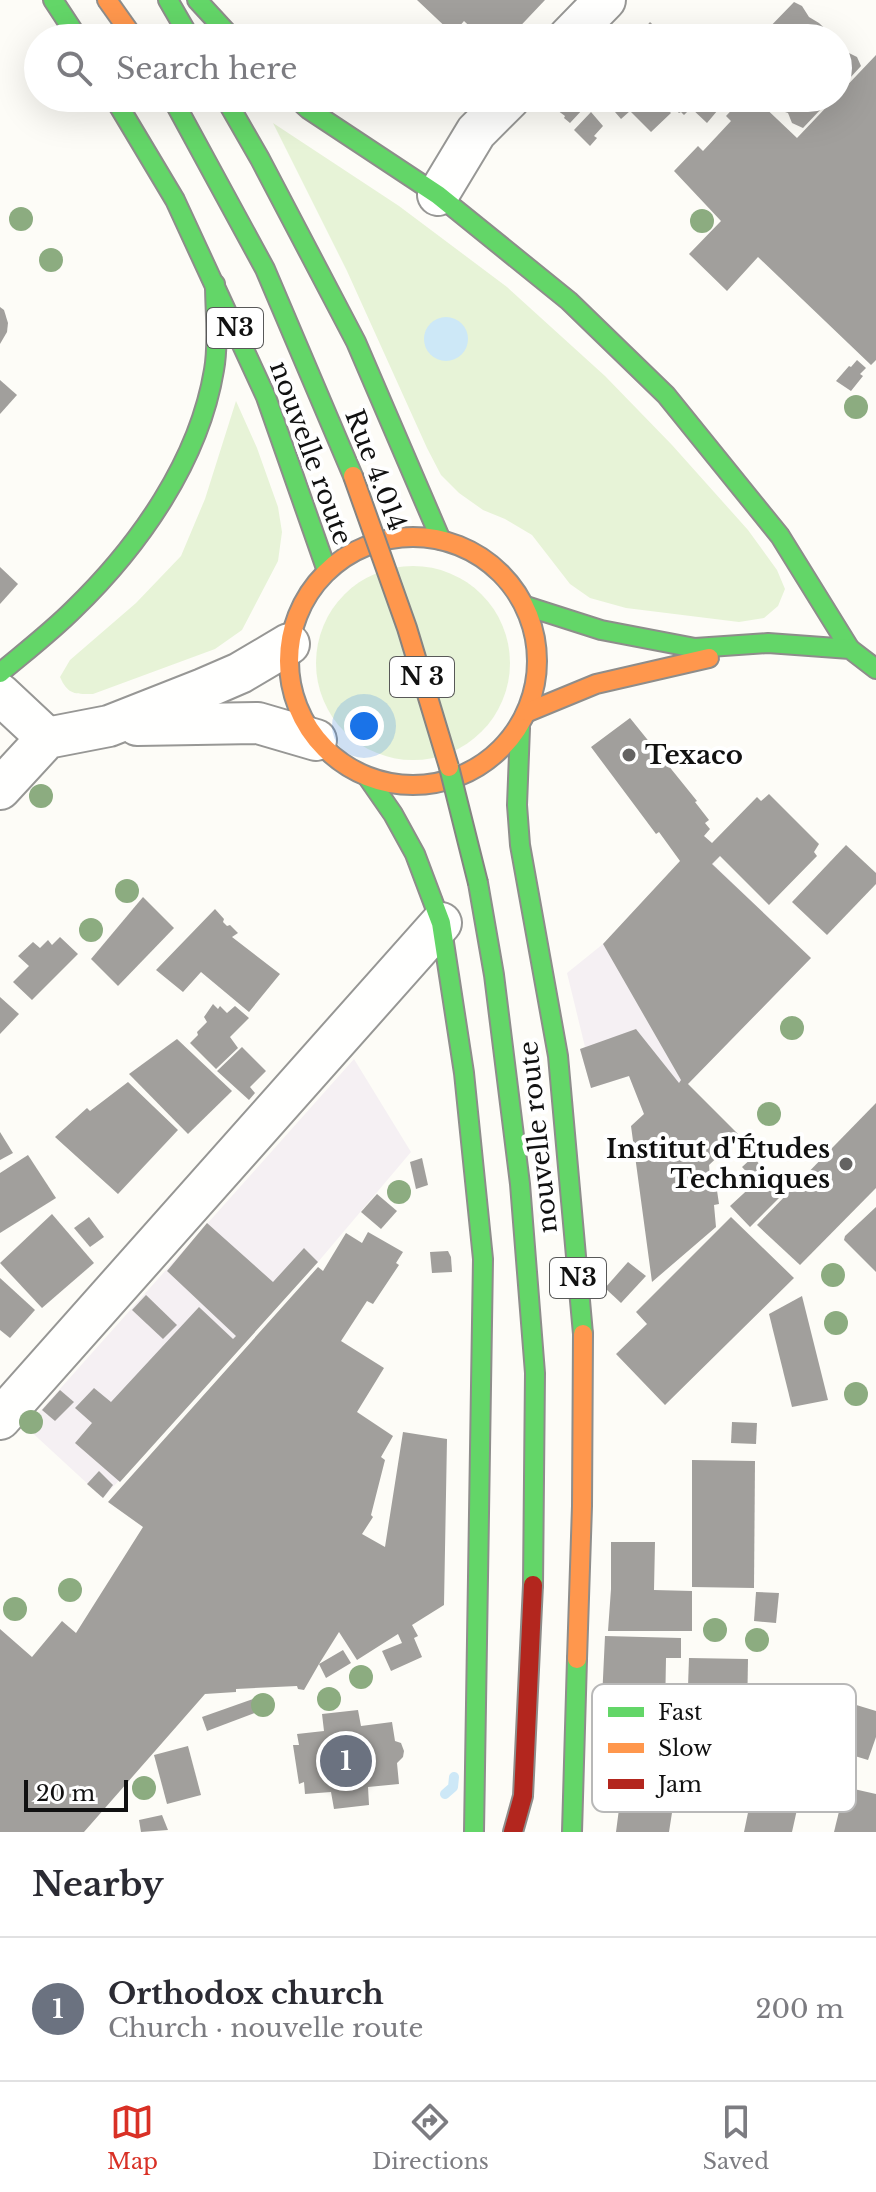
<!DOCTYPE html>
<html lang="en">
<head>
<meta charset="utf-8">
<style>
	:root { --surface:#fff; --page:#f2f2f3; --text:#2b2b33; --muted:#7c7c81; --line:#e1e1e2; --accent:#d93025 }
	body { margin:0; font-family:"Libre Baskerville",serif; background:var(--page); color:var(--text) }
	.scale { position:absolute; left:24px; bottom:20px; width:104px; box-sizing:border-box; padding-left:8px; border:4px solid #111; border-top:0; font-size:22px; line-height:28px; white-space:nowrap; color:#111; -webkit-text-stroke:6px #fff; paint-order:stroke }
	.you { position:absolute; left:364px; top:726px; width:28px; height:28px; margin:-20px; border:6px solid #fff; border-radius:50%; background:#1a73e8; box-shadow:0 0 0 12px #1a73e833 }
	.badge { display:grid; place-items:center; width:52px; height:52px; border-radius:50%; background:var(--accent); color:#fff; font-size:26px; font-weight:700 }
	.pin { position:absolute; translate:-50% -50%; border:4px solid #fff; box-shadow:0 2px 8px #0006 }
	.list { margin:0; padding:0; list-style:none }
	h2 { display:flex; justify-content:space-between; align-items:center; height:104px; margin:0; padding:0 32px; font-size:34px }
	h2 small { font-size:26px; font-weight:400; color:var(--muted) }
	.list li { display:grid; grid-template-columns:52px 1fr auto; gap:24px; align-items:center; box-sizing:border-box; height:144px; padding:0 32px; border-top:2px solid var(--line) }
	.list b { display:block; font-size:30px; white-space:nowrap }
	.list p { margin:0; font-size:26px; white-space:nowrap; color:var(--muted) }
	.list em { font-size:26px; font-style:normal; color:var(--muted) }
	.icon { flex:none; width:44px; height:44px; fill:none; stroke:currentColor; stroke-width:2; stroke-linecap:round; stroke-linejoin:round }
	.map { position:relative; flex:none; width:876px; height:1832px; overflow:hidden }
	.search { position:absolute; background:var(--surface); box-shadow:0 8px 32px #0002; left:24px; right:24px; top:24px; height:88px; display:flex; align-items:center; gap:20px; box-sizing:border-box; padding:0 28px; border-radius:44px; color:var(--muted); font-size:30px }
	.sheet { height:248px; background:var(--surface) }
	nav { display:flex; justify-content:space-around; align-items:center; box-sizing:border-box; height:112px; border-top:2px solid var(--line); background:var(--surface); font-size:22px; color:var(--muted) }
	nav a { display:grid; justify-items:center; gap:4px }
	nav .on { color:var(--accent) }
	.map>svg:first-child { display:block }
</style>
</head>
<body>
<div class="map">
<svg width="876" height="1832" viewBox="0 0 876 1832">
	<rect width="100%" height="100%" fill="#fdfcf7"/>
	<g fill="#f5f0f3">
		<polygon points="704,836 712,843 709,846 720,856 713,864 811,958 688,1084 679,1083 644,1114 629,1076 591,1088 580,1049 585,1047 567,973 603,944"/>
		<polygon points="354,1059 411,1152 318,1262 103,1498 26,1427"/>
	</g>
	<g fill="#e7f3d7">
		<polygon points="273,123 399,206 507,287 605,376 672,445 748,530 777,570 785,589 778,606 764,618 739,622 626,608 590,598 570,584 532,535 505,519 483,510 459,493 441,475 427,448 347,271"/>
		<path d="M236,401L257,448L278,507L282,532L278,561L242,630L215,649L93,694C75,694 68,695 60,677L70,660L136,603L181,556L205,499Z"/>
		<circle cx="413" cy="663" r="97"/>
	</g>
	<circle fill="#cde8f7" cx="446" cy="339" r="22"/>
	<g fill="none" stroke-linecap="round" stroke-linejoin="round">
		<polyline stroke="#cde8f7" stroke-width="10" points="445,1794 453,1787 454,1777"/>
	</g>
	<g fill="#a19f9c">
		<polygon points="417,0 545,0 509,38 482,38 464,21 453,34"/>
		<polygon points="794,2 802,6 809,17 819,23 835,38 769,38 764,33"/>
		<polygon points="650,22 667,38 636,38"/>
		<polygon points="838,41 845,51 857,57 861,66 838,91"/>
		<polygon points="876,55 876,360 871,365 758,257 727,291 689,254 721,221 674,171 698,146 703,151 731,121 726,116 743,98 755,98 797,138 835,98 838,98 838,95"/>
		<polygon points="560,98 581,98 578,103 583,109 570,123 564,118 565,116 553,107"/>
		<polygon points="603,98 657,98 671,113 651,132 630,111 621,119"/>
		<polygon points="663,98 728,98 707,123 691,108 684,115 681,112 679,113"/>
		<polygon points="769,98 813,98 812,100 821,109 803,128 792,123 788,113 782,111"/>
		<polygon points="591,112 603,126 594,136 597,138 590,146 574,130"/>
		<polygon points="0,307 4,310 8,323 7,332 0,344"/>
		<polygon points="857,360 866,368 860,374 863,376 851,391 836,381 849,366 851,367"/>
		<polygon points="0,380 17,395 0,414"/>
		<polygon points="0,567 18,584 0,604"/>
		<polygon points="630,718 697,801 695,802 709,820 705,823 710,829 704,836 712,843 757,797 761,801 769,794 819,844 814,852 817,856 769,905 720,856 712,864 811,958 688,1084 740,1136 709,1165 710,1177 715,1177 719,1204 714,1205 716,1227 652,1282 631,1126 644,1114 629,1076 591,1088 580,1049 636,1029 679,1083 681,1080 603,944 680,861 659,832 656,834 591,747"/>
		<polygon points="846,845 876,873 876,884 827,935 792,902"/>
		<polygon points="143,897 174,928 118,986 91,959"/>
		<polygon points="215,909 224,919 223,922 227,926 230,925 238,933 232,937 280,974 249,1012 201,972 183,992 156,970"/>
		<polygon points="60,937 78,954 32,1000 13,982 29,966 18,956 33,942 40,948 48,940 52,945"/>
		<polygon points="0,997 19,1014 0,1034"/>
		<polygon points="213,1004 218,1009 220,1006 227,1013 235,1006 249,1018 230,1037 238,1048 216,1069 190,1043 198,1035 197,1032 207,1022 204,1017"/>
		<polygon points="177,1039 232,1091 188,1134 129,1074"/>
		<polygon points="242,1047 266,1071 250,1087 255,1093 249,1100 217,1071"/>
		<polygon points="128,1082 178,1130 118,1194 55,1137 87,1108 90,1111"/>
		<polygon points="876,1103 876,1188 800,1265 757,1225"/>
		<polygon points="0,1132 13,1153 0,1160"/>
		<polygon points="28,1155 56,1198 0,1233 0,1173"/>
		<polygon points="753,1157 785,1192 750,1227 730,1206 756,1182 742,1167"/>
		<polygon points="422,1158 428,1185 416,1189 410,1162"/>
		<polygon points="377,1194 397,1211 381,1229 361,1212"/>
		<polygon points="876,1207 876,1272 844,1240 845,1236"/>
		<polygon points="52,1214 94,1263 42,1308 0,1263"/>
		<polygon points="89,1217 104,1237 90,1247 74,1228"/>
		<polygon points="731,1217 794,1278 665,1405 616,1354 647,1324 636,1312"/>
		<polygon points="207,1223 273,1282 304,1248 318,1262 120,1482 75,1443 92,1423 75,1408 94,1388 111,1402 199,1307 233,1339 236,1336 167,1271"/>
		<polygon points="368,1232 403,1252 396,1263 399,1265 373,1304 367,1301 341,1341 384,1368 357,1412 393,1436 381,1457 385,1460 371,1515 373,1517 362,1534 385,1547 403,1432 447,1439 444,1605 412,1625 418,1636 414,1638 422,1657 391,1671 382,1651 402,1643 398,1634 357,1660 339,1632 319,1664 343,1650 351,1663 326,1678 319,1664 304,1690 298,1689 297,1686 236,1689 236,1692 205,1694 84,1832 0,1832 0,1629 32,1657 62,1621 76,1633 143,1527 108,1502 318,1267 323,1271 346,1233 362,1243"/>
		<polygon points="448,1251 451,1257 452,1272 432,1273 430,1252"/>
		<polygon points="628,1262 646,1276 621,1303 605,1288"/>
		<polygon points="0,1278 35,1310 10,1338 0,1330"/>
		<polygon points="146,1295 177,1325 163,1339 132,1310"/>
		<polygon points="802,1296 828,1400 792,1407 769,1314"/>
		<polygon points="60,1390 74,1402 55,1421 42,1410"/>
		<polygon points="732,1422 757,1423 756,1444 731,1443"/>
		<polygon points="692,1460 755,1461 754,1588 692,1587"/>
		<polygon points="99,1471 113,1485 103,1498 87,1484"/>
		<polygon points="611,1542 655,1542 654,1590 692,1591 692,1631 608,1631 611,1589"/>
		<polygon points="756,1592 779,1593 776,1623 754,1621"/>
		<polygon points="605,1636 681,1638 681,1658 666,1658 665,1713 685,1719 676,1767 611,1752 617,1721 601,1720"/>
		<polygon points="689,1658 748,1659 747,1716 687,1715"/>
		<polygon points="253,1699 257,1712 207,1731 202,1717"/>
		<polygon points="840,1700 876,1711 876,1737 868,1760 825,1747"/>
		<polygon points="358,1710 361,1726 392,1722 395,1741 401,1743 404,1751 403,1757 397,1763 399,1784 368,1787 369,1805 334,1809 331,1792 305,1794 304,1782 299,1784 293,1745 299,1745 297,1734 324,1731 322,1714"/>
		<polygon points="188,1746 201,1795 167,1804 154,1755"/>
		<polygon points="606,1758 635,1762 634,1766 650,1768 649,1778 633,1776 632,1780 676,1787 669,1832 616,1832 623,1778 604,1776"/>
		<polygon points="845,1787 876,1794 876,1832 834,1832"/>
		<polygon points="769,1799 798,1805 792,1832 744,1832 750,1803 768,1807"/>
		<polygon points="162,1815 168,1830 141,1832 139,1820"/>
	</g>
	<g fill="none" stroke-linecap="round" stroke-linejoin="round">
		<g stroke="#979795" stroke-width="44">
			<g id="street">
				<polyline points="568,38 605,0"/>
				<polyline points="438,195 476,132 510,98"/>
				<polyline points="0,694 47,738"/>
				<polyline points="137,725 258,723 316,740"/>
				<polyline points="0,789 47,738 109,726 203,689 240,673 289,644"/>
				<polyline points="0,1419 441,923"/>
			</g>
		</g>
		<g stroke="#8e8d8b" stroke-width="22">
			<g id="fast">
				<polyline points="53,0 78,38"/>
				<polyline points="168,0 190,38"/>
				<polyline points="197,0 232,38"/>
				<polyline points="114,98 175,200 266,397 327,571"/>
				<polyline points="172,98 265,269 353,476"/>
				<polyline points="225,98 260,159 356,342 441,540"/>
				<polyline points="296,98 308,109 438,195 569,301 666,395 780,536 850,649"/>
				<polyline points="526,606 601,630 695,648 768,643 850,649 876,669"/>
				<path d="M0,673C25,652 51,632 74,609C139,546 199,461 214,370C219,342 215,312 215,284"/>
				<polyline points="520,728 517,805 520,845 558,1056 583,1334"/>
				<polyline points="368,778 393,814 415,854 441,923 464,1073 483,1259 474,1832"/>
				<polyline points="478,883 494,975 520,1184 535,1373 533,1585"/>
				<polyline points="572,1832 577,1659"/>
			</g>
		</g>
		<g stroke="#8e8d8b" stroke-width="22">
			<g id="slow">
				<polyline points="107,0 134,38"/>
				<circle cx="413" cy="661" r="124"/>
				<polyline points="528,712 596,684 709,658"/>
				<polyline points="577,1659 582,1506 583,1334"/>
			</g>
		</g>
		<g stroke="#8e8d8b" stroke-width="22">
			<polyline id="jam" points="513,1832 523,1796 533,1585"/>
		</g>
		<use href="#street" stroke="#fffffe" stroke-width="40"/>
		<use href="#fast" stroke="#63d668" stroke-width="18"/>
		<use href="#slow" stroke="#ff974d" stroke-width="18"/>
		<use href="#jam" stroke="#b3261e" stroke-width="18"/>
		<g stroke="#858482" stroke-width="22" stroke-linecap="butt">
			<polyline id="fast-bridge" points="449,767 478,883"/>
		</g>
		<g stroke="#858482" stroke-width="22" stroke-linecap="butt">
			<polyline id="slow-bridge" points="353,476 407,628 449,767"/>
		</g>
		<use href="#fast-bridge" stroke="#63d668" stroke-width="18"/>
		<use href="#slow-bridge" stroke="#ff974d" stroke-width="18"/>
	</g>
	<g fill="#8cac80">
		<circle cx="21" cy="219" r="12"/>
		<circle cx="702" cy="221" r="12"/>
		<circle cx="51" cy="260" r="12"/>
		<circle cx="856" cy="407" r="12"/>
		<circle cx="41" cy="796" r="12"/>
		<circle cx="127" cy="891" r="12"/>
		<circle cx="91" cy="930" r="12"/>
		<circle cx="792" cy="1028" r="12"/>
		<circle cx="769" cy="1114" r="12"/>
		<circle cx="399" cy="1192" r="12"/>
		<circle cx="833" cy="1275" r="12"/>
		<circle cx="836" cy="1323" r="12"/>
		<circle cx="856" cy="1394" r="12"/>
		<circle cx="31" cy="1422" r="12"/>
		<circle cx="70" cy="1590" r="12"/>
		<circle cx="15" cy="1609" r="12"/>
		<circle cx="715" cy="1630" r="12"/>
		<circle cx="757" cy="1640" r="12"/>
		<circle cx="361" cy="1677" r="12"/>
		<circle cx="329" cy="1699" r="12"/>
		<circle cx="263" cy="1705" r="12"/>
		<circle cx="144" cy="1788" r="12"/>
	</g>
	<g fill="#646362" stroke="#fff" stroke-width="3">
		<circle cx="629" cy="755" r="8"/>
		<circle cx="846" cy="1164" r="8"/>
	</g>
	<g text-anchor="middle" stroke-width="8" stroke-linejoin="round" paint-order="stroke">
		<g fill="#fff" stroke="#585858" stroke-width="2">
			<rect x="207" y="308" width="56" height="40" rx="6"/>
			<rect x="390" y="657" width="64" height="40" rx="6"/>
			<rect x="550" y="1258" width="56" height="40" rx="6"/>
		</g>
		<g font-size="24" font-weight="bold" fill="#111">
			<text x="235" y="336">N3</text>
			<text x="422" y="685">N 3</text>
			<text x="578" y="1286">N3</text>
		</g>
		<g font-size="26" fill="#111" stroke="#fff">
			<text transform="translate(311 453) rotate(70)" y="9">nouvelle route</text>
			<text transform="translate(376 470) rotate(69)" y="9">Rue 4.014</text>
			<text transform="translate(538 1137) rotate(-96)" y="9">nouvelle route</text>
		</g>
		<g font-size="26" font-weight="bold" fill="#111" stroke="#fff" text-anchor="start">
			<text x="645" y="764">Texaco</text>
			<text x="830" y="1158" text-anchor="end">Institut d'Études<tspan x="830" dy="30">Techniques</tspan></text>
		</g>
	</g>
	<rect x="592" y="1684" width="264" height="128" rx="12" fill="#fff" stroke="#b8b8b8" stroke-width="2"/>
	<rect x="608" y="1707" width="36" height="10" fill="#63d668"/>
	<rect x="608" y="1743" width="36" height="10" fill="#ff974d"/>
	<rect x="608" y="1779" width="36" height="10" fill="#b3261e"/>
	<g font-size="22" fill="#111">
		<text x="658" y="1720">Fast</text>
		<text x="658" y="1756">Slow</text>
		<text x="658" y="1792">Jam</text>
	</g>
</svg>
<div class="scale">20 m</div>
<div class="you"></div>
<div class="pin badge" style="left:346px;top:1761px;background:#6b7280">1</div>
<div class="search"><svg class="icon" aria-label="search" viewBox="0 0 24 24"><circle cx="10" cy="10" r="6"/><path d="M15 15l6 6"/></svg>Search here</div>
</div>
<section class="sheet">
<h2>Nearby<small></small></h2>
<ul class="list">
<li><span class="badge" style="background:#6b7280">1</span><div><b>Orthodox church</b><p>Church · nouvelle route</p></div><em>200 m</em></li>
</ul>
</section>
<nav>
<a class="on"><svg class="icon" aria-label="map" viewBox="0 0 24 24"><path d="M3 6l6-2 6 2 6-2v14l-6 2-6-2-6 2zM9 4v14M15 6v14"/></svg>Map</a>
<a><svg class="icon" aria-label="directions" viewBox="0 0 24 24"><path d="M12 3l9 9-9 9-9-9zM9 14v-3h6M13 9l2 2-2 2"/></svg>Directions</a>
<a><svg class="icon" aria-label="saved" viewBox="0 0 24 24"><path d="M7 4h10v16l-5-4-5 4z"/></svg>Saved</a>
</nav>
</body>
</html>
